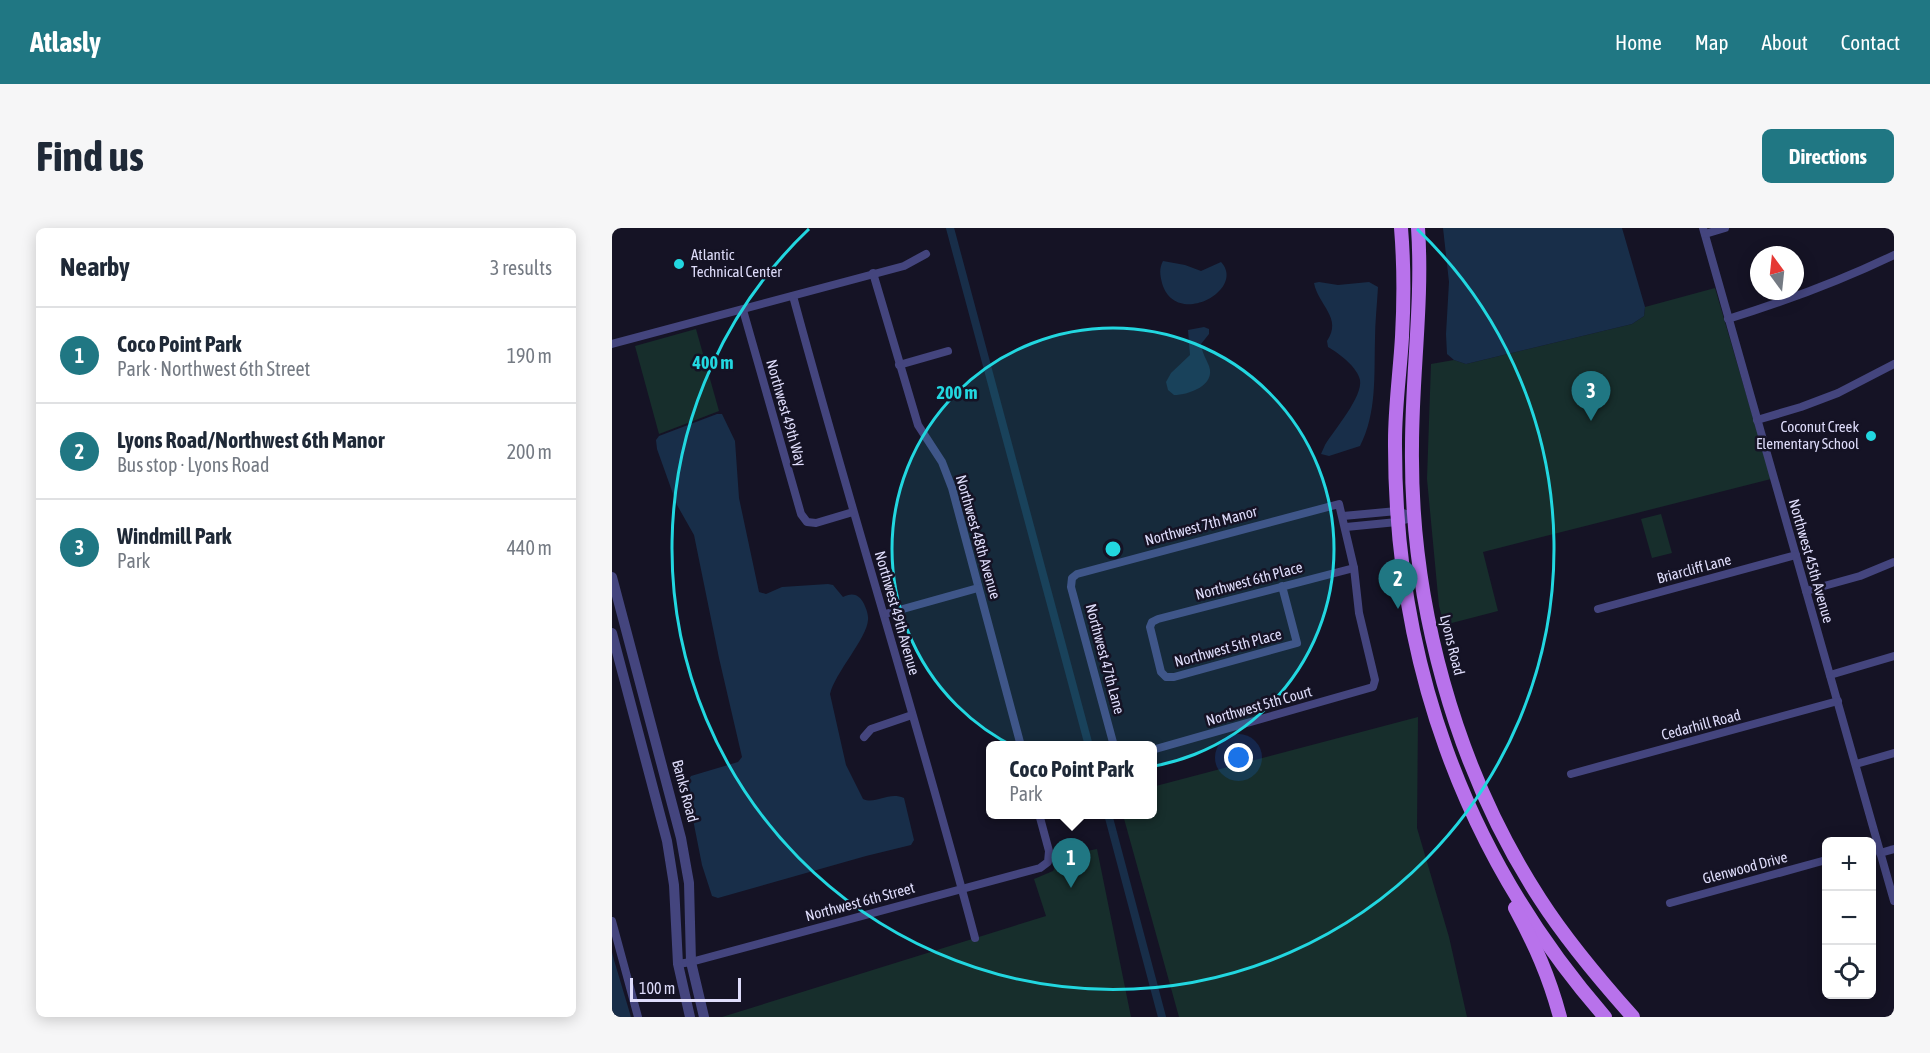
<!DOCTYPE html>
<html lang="en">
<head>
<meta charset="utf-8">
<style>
	:root { --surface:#fff; --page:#f6f6f7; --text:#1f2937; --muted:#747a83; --line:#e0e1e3; --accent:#207783 }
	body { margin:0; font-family:"Asap Condensed",sans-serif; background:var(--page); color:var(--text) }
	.controls { position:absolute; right:18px; bottom:18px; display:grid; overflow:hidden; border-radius:9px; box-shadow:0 3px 15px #0003 }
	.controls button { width:54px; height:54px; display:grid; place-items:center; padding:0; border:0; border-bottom:2px solid var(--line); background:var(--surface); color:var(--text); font:30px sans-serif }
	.compass { position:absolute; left:1138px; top:18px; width:54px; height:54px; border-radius:50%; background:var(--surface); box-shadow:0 3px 15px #0003; rotate:345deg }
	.scale { position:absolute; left:18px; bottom:15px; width:111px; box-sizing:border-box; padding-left:6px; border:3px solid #dedcfa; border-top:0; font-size:16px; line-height:21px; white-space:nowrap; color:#dedcfa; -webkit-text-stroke:4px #151325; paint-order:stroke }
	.you { position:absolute; left:627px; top:530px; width:21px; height:21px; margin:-15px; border:4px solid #fff; border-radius:50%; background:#1a73e8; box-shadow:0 0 0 9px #1a73e833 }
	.badge { display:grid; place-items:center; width:39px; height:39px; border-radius:50%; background:var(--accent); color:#fff; font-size:20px; font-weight:700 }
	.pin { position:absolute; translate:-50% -50px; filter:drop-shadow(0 2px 3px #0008) }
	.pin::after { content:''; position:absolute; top:32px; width:21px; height:18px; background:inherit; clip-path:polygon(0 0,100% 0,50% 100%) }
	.popup { position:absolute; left:374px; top:513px; width:171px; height:78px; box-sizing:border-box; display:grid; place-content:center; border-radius:9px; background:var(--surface); filter:drop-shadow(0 2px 4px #0005); font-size:20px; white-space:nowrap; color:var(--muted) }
	.popup b { font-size:22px; color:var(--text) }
	.popup::after { content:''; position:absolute; left:50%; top:100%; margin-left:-12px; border:12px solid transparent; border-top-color:var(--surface) }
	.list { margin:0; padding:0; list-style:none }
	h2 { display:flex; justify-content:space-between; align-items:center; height:78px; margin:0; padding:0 24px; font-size:26px }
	h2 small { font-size:20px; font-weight:400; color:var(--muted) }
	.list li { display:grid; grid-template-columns:39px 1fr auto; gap:18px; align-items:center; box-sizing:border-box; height:96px; padding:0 24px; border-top:2px solid var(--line) }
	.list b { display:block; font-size:22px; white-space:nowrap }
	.list p { margin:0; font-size:20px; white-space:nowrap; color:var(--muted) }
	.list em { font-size:20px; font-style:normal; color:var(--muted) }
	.icon { flex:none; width:33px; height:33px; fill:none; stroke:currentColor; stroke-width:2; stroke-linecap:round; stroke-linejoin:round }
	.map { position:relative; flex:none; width:1282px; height:789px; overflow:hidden; border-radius:9px }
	header { display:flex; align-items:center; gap:36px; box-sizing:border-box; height:84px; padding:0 30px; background:var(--accent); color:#fff }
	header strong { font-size:28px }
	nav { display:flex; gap:33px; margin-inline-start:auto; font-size:21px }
	.intro { display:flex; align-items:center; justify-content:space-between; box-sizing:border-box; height:144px; padding:0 36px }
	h1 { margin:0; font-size:42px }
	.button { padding:15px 27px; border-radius:9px; background:var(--accent); color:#fff; font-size:21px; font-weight:700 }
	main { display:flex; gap:36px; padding:0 36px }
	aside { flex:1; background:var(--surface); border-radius:9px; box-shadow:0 3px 15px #0003 }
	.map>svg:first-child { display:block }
</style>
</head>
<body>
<header>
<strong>Atlasly</strong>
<nav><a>Home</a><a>Map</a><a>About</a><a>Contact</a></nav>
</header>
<div class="intro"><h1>Find us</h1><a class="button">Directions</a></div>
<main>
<aside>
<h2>Nearby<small>3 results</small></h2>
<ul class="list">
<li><span class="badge">1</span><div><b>Coco Point Park</b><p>Park · Northwest 6th Street</p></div><em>190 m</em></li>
<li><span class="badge">2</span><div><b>Lyons Road/Northwest 6th Manor</b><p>Bus stop · Lyons Road</p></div><em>200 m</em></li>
<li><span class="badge">3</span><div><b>Windmill Park</b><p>Park</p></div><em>440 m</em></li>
</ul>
</aside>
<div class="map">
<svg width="1282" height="789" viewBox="0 0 1282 789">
	<rect width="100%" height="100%" fill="#151325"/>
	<g fill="#172e2c">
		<polygon points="1103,60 1159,251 871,324 886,383 832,397 827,378 815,251 819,136 842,132 854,136 1020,96 1032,88 1033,79"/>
		<polygon points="84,101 107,183 47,206 23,118"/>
		<polygon points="1049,286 1060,325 1040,330 1029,291"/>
		<polygon points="806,489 805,600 837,709 855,789 567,789 511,587 540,586 540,559"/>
		<polygon points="485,621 519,789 110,789 434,688 422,651 441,643 449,628"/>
	</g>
	<g fill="#182e49">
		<polygon points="831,0 1010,0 1033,79 1032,88 1020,96 854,136 842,132 835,126 834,106 837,54"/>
		<path d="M551,33L573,37L589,43L609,34C635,62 563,101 550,55C548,46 547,41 551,33Z"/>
		<path d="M707,54L726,57L757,54L766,59C765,77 763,94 763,111C762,147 765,185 748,218L717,228L709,226L713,217C722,202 751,169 748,152C746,140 727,125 716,119L715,113C731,90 706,77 702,55Z"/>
		<path d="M592,99L597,101V106L589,116C590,125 594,130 597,138C604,157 577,167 562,167L556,162L554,154L559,145L578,127L576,102Z"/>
		<path d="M105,186H110L123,213L127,270L147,364L154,366L170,359L216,356L221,357L231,369C237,366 243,365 248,370C252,374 257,386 256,392C255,410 223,445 218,466L234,537L251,571C264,577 276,563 292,570L302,612L299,617L254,628L106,670L100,668L90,637L74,556L79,548L126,534L130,529L107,430L82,307L65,277L45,221L44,212L47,208Z"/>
		<polygon points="0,724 2,732 19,789 0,789"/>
	</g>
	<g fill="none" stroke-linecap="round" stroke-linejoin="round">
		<g stroke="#182e49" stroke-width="8">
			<polyline points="338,0 477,518"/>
			<polyline points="496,586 550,789"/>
		</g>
		<g stroke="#44457e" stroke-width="8">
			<polyline points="1091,0 1282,673"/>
			<polyline points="1093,6 1113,0"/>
			<polyline points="261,45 306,197 330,234 340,260 409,518"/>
			<path d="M181,68C239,283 306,495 363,710"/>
			<polyline points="131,82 189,286 195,294 204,295 241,284"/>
			<path d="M1116,91C1174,73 1228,53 1282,27"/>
			<polyline points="0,116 292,38 314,26"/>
			<polyline points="287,137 336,123"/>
			<polyline points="1145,192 1189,179 1226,165 1282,136"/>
			<polyline points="731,288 785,283 803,289"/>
			<polyline points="734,299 785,294 803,289"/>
			<polyline points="670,358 685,415 562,449 554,449 549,444 538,399 540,394 546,391 742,340"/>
			<polyline points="1194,363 1248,348 1282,334"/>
			<polyline points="986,381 1184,327"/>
			<polyline points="273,386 366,360"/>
			<polyline points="1218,447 1282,428"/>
			<polyline points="252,509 259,501 300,487"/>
			<polyline points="502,518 459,359 460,350 465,346 727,276 742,340 747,385 763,452 761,459 540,522"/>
			<polyline points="1244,536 1282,525"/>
			<polyline points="959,546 1226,473"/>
			<polyline points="1268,625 1282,621"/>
			<polyline points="1058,675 1214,632"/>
			<polyline points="0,693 26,789"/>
			<polyline points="66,736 79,734 428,640 436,634 437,623 427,586"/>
		</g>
		<g stroke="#44457e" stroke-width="10">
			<polyline points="0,349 69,610 77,655 79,734 92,789"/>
			<polyline points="0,405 55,613 62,657 66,736 78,789"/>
		</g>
		<g stroke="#b872eb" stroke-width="14">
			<path d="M789,0C792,36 792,73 790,109C788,144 783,178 783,213C782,429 850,625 993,789"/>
			<path d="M806,0C811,73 800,145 800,218C798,375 843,540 928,671C955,713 988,752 1021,789"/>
			<path d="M903,680C923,717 937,748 948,789"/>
		</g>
	</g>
	<circle cx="501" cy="321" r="221" fill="#22d7e0" fill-opacity=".12"/>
	<g fill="none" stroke="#22d7e0" stroke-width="3">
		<circle cx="501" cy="321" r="221"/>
		<path d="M805 1A441 441 0 1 1 197 1"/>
	</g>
	<g fill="#22d7e0" stroke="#151325" stroke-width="2">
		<circle cx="67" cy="36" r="6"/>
		<circle cx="1259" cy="208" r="6"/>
	</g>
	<g text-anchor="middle" stroke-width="5" stroke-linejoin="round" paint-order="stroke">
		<g font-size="15" fill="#dedcfa" stroke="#151325" text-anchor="start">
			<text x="79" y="32">Atlantic<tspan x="79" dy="17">Technical Center</tspan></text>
			<text x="1247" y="204" text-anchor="end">Coconut Creek<tspan x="1247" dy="17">Elementary School</tspan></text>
		</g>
		<g font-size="15" fill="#dedcfa" stroke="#151325">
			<text transform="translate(174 185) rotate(74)" y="5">Northwest 49th Way</text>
			<text transform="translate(589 298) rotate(-15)" y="5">Northwest 7th Manor</text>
			<text transform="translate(366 309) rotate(74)" y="5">Northwest 48th Avenue</text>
			<text transform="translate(1199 333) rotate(74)" y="5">Northwest 45th Avenue</text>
			<text transform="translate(1082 341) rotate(-15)" y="5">Briarcliff Lane</text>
			<text transform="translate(637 353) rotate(-15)" y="5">Northwest 6th Place</text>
			<text transform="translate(285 385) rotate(74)" y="5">Northwest 49th Avenue</text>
			<text transform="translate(840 417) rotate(76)" y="5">Lyons Road</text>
			<text transform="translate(616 420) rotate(-15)" y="5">Northwest 5th Place</text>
			<text transform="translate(493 431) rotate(75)" y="5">Northwest 47th Lane</text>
			<text transform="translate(647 478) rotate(-16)" y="5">Northwest 5th Court</text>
			<text transform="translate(1089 497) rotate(-15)" y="5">Cedarhill Road</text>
			<text transform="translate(73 563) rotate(75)" y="5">Banks Road</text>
			<text transform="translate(1133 640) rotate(-15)" y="5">Glenwood Drive</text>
			<text transform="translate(248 674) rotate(-15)" y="5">Northwest 6th Street</text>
		</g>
	</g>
	<circle cx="501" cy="321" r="9" fill="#22d7e0" stroke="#151325" stroke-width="3"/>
	<g font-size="18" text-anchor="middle" font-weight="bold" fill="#22d7e0" stroke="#151325" stroke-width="5" stroke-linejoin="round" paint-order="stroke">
		<text x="101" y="141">400 m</text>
		<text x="345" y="171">200 m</text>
	</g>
</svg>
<div class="controls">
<button>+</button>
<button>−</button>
<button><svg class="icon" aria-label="locate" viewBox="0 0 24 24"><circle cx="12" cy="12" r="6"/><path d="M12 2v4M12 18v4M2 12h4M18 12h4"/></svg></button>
</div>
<svg class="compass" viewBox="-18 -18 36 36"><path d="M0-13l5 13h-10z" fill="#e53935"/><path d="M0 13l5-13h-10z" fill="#747a83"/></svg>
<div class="scale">100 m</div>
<div class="you"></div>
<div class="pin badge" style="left:459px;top:660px">1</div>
<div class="popup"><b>Coco Point Park</b>Park</div>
<div class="pin badge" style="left:786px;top:381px">2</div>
<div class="pin badge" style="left:979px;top:193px">3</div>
</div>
</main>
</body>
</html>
